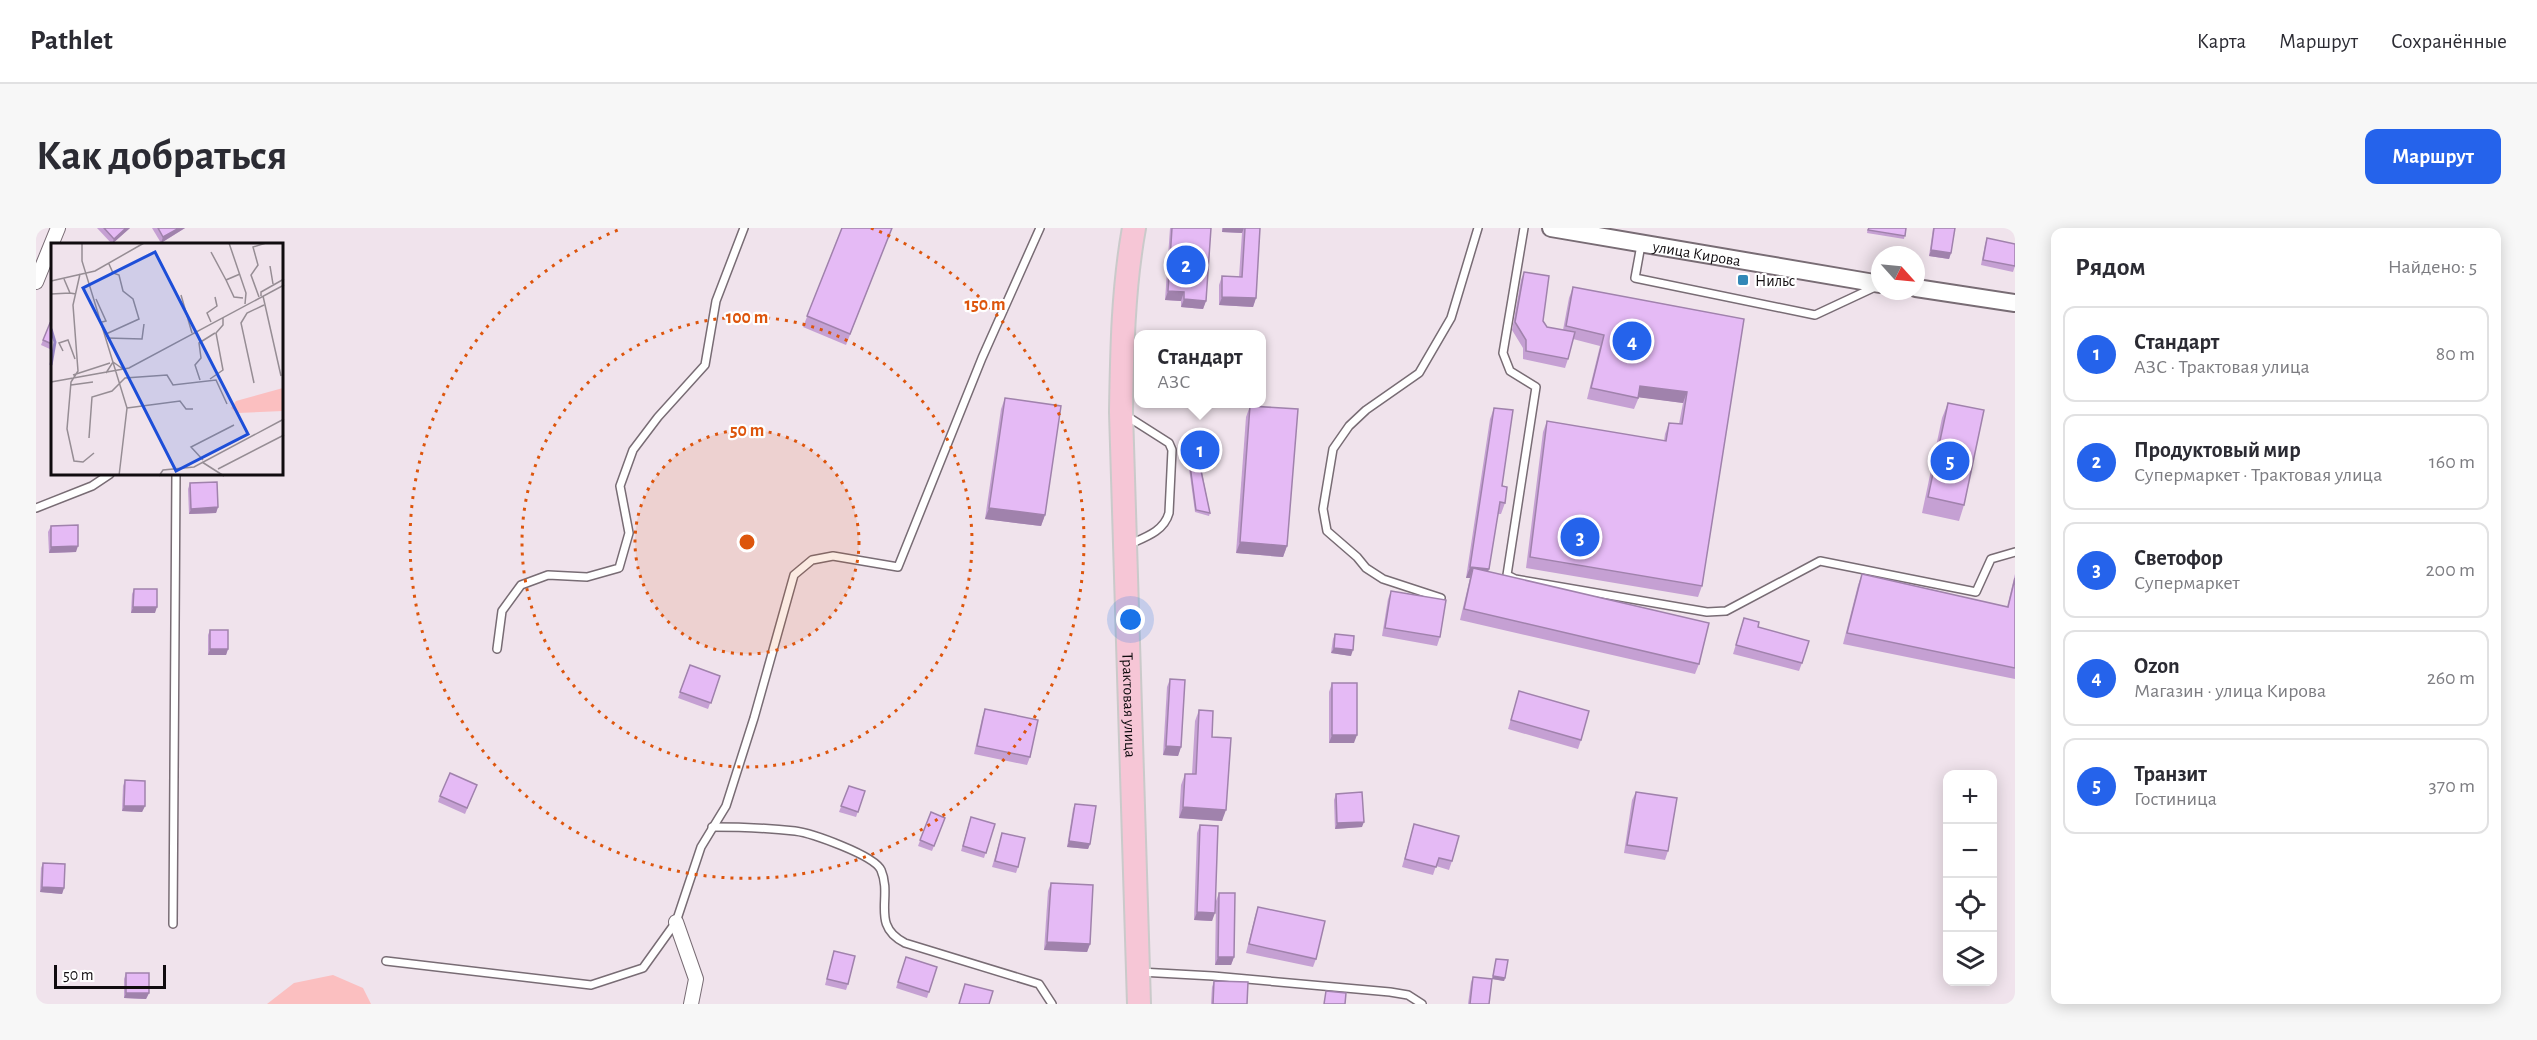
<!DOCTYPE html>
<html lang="ru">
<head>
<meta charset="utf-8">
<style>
	:root { --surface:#fff; --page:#f7f7f7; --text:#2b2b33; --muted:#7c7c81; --line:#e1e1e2; --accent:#2563eb }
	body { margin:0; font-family:"Alegreya Sans",sans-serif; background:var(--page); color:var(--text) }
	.controls { position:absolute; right:18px; bottom:18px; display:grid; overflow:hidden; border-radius:12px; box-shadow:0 3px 15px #0003 }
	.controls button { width:54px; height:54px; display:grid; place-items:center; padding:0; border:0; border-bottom:2px solid var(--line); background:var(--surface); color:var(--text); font:30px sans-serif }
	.compass { position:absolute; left:1835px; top:18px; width:54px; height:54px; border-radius:50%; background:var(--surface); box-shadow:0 3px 15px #0003; rotate:117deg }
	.scale { position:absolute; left:18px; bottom:15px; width:112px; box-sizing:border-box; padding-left:6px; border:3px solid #100c0f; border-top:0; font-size:16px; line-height:21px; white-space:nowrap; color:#100c0f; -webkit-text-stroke:4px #fff; paint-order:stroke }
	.you { position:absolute; left:1095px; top:392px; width:21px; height:21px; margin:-15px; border:4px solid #fff; border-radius:50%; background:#1a73e8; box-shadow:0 0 0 9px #1a73e833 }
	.badge { display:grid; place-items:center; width:39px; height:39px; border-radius:50%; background:var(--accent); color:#fff; font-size:20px; font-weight:700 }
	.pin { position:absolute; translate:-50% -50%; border:3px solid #fff; box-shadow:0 2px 6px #0006 }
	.popup { position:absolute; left:1098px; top:102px; width:132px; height:78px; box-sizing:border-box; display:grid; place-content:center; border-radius:12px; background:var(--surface); filter:drop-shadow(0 2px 4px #0005); font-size:20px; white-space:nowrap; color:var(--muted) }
	.popup b { font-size:22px; color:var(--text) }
	.popup::after { content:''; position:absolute; left:50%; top:100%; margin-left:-12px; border:12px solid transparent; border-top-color:var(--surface) }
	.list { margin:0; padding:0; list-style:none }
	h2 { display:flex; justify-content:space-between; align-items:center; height:78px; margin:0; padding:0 24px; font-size:26px }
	h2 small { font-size:20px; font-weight:400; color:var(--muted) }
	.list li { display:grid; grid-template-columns:39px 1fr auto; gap:18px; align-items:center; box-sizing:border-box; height:96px; margin:0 12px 12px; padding:0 12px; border:2px solid var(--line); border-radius:12px }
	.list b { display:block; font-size:22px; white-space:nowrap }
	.list p { margin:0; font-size:20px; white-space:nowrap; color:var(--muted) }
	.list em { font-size:20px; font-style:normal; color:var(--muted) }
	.icon { flex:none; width:33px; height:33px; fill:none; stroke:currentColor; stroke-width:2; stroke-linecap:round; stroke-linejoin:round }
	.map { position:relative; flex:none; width:1979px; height:776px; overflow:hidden; border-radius:12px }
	header { display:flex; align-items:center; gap:36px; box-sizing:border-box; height:84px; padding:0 30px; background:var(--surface); border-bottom:2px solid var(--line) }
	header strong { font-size:28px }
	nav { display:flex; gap:33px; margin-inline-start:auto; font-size:21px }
	.intro { display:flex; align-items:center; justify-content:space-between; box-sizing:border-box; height:144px; padding:0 36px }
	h1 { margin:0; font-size:42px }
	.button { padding:15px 27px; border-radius:12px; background:var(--accent); color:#fff; font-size:21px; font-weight:700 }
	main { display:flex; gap:36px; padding:0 36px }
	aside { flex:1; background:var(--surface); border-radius:12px; box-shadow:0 3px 15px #0003 }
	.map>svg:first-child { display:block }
</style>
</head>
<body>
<header>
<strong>Pathlet</strong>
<nav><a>Карта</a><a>Маршрут</a><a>Сохранённые</a></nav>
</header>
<div class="intro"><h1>Как добраться</h1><a class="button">Маршрут</a></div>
<main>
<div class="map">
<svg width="1979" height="776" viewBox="0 0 1979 776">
	<rect width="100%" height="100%" fill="#f0e3ec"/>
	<polygon fill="#fbbfc0" points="297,747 327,760 335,776 231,776 258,755"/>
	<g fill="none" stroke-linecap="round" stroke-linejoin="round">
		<g stroke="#786c74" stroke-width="10">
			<g id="service">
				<polyline points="1488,0 1467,125 1474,143 1500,159 1471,347 1479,351 1671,384 1690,383 1784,333 1940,364 1955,331 1979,324"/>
				<polyline points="1605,17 1599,50 1779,87 1839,59"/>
				<path d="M1089,187L1133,215L1136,222L1133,285C1128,303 1110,309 1094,316"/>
				<polyline points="0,280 56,258 74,246"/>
				<polyline points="1405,370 1347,351 1330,340 1321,329 1291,303 1287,281 1297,221 1313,198 1330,182 1383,145 1415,90 1442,0"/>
				<polyline points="461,421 466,383 485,357 512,347 551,349 583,340 593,305 584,258 597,222 622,189 669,137 680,73 708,0"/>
				<path d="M676,599C704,599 731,600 759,603C775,605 838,627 845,642C857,670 834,697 869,715L1003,756L1016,776"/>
				<polyline points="137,696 140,246"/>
				<polyline points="350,733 555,757 607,740 640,694 665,619 690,578 718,490 758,347 776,332 797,328 862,339 946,130 1004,0"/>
				<polyline points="1104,744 1177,748 1354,764 1372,767 1386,776"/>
			</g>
		</g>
		<g stroke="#786c74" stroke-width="16">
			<g id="minor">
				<polyline points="0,54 22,0"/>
				<polyline points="640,694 660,751 655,776"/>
			</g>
		</g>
		<g stroke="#786c74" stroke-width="20">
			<g id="tertiary">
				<path id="s1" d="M1515,0L1844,56"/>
				<polyline points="1880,60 1979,75"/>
			</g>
		</g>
		<g stroke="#cacaca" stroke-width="26">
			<g id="trunk">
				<path id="s2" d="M1098,0C1087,61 1086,122 1085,184L1103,776"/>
			</g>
		</g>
		<use href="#service" stroke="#fff" stroke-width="7"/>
		<use href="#minor" stroke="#fff" stroke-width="14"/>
		<use href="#tertiary" stroke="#fff" stroke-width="16"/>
		<use href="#trunk" stroke="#f6c6d6" stroke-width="22"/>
	</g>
	<g fill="#c5a0d3">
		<polygon points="61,0 94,0 76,16"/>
		<polygon points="116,0 149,0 125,15"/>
		<polygon points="806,0 856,0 810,117 767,99"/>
		<polygon points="1134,0 1175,0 1170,73 1167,81 1145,79 1145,73 1129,72"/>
		<polygon points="1186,0 1224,0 1220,70 1217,79 1183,77 1183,57 1186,48 1203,49 1206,5 1186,4"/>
		<polygon points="1832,0 1870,0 1868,11 1831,5"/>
		<polygon points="1897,0 1919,0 1915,25 1913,31 1893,28"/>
		<polygon points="1951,10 1979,38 1977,44 1945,37 1949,16"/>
		<polygon points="1488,44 1507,93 1511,99 1527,102 1533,70 1537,59 1708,91 1666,358 1662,369 1490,340 1507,204 1511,193 1628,213 1629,206 1633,195 1643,196 1647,175 1603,169 1598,181 1551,171 1564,118 1537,111 1532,131 1529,140 1487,131 1487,120 1476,102 1485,52"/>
		<polygon points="16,96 16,122 5,117 7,112"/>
		<polygon points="969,170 1009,287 1005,298 949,291 965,181"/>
		<polygon points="1912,175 1928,277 1923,293 1886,285 1906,190"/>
		<polygon points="1214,178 1251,318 1247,329 1200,325 1210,189"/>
		<polygon points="1458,180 1469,275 1465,286 1462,286 1452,344 1663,436 1659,446 1424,392 1434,350 1430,350 1454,191"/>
		<polygon points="1179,229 1165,239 1174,285 1173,288 1159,284 1152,233 1153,230"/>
		<polygon points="154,255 182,279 180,285 153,286 152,261"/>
		<polygon points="15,298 40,324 13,325 12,304"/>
		<polygon points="1826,346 1971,379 1979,346 1979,451 1807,416 1822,357"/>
		<polygon points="98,361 119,385 95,385 96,366"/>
		<polygon points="1355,363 1404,409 1401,418 1346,408 1352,371"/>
		<polygon points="1708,390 1722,399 1766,435 1763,443 1697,426"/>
		<polygon points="174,402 192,421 190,427 172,427 172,407"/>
		<polygon points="1299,406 1315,428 1295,425 1297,411"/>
		<polygon points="654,437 684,448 672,481 642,470"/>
		<polygon points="1134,451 1145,519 1142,528 1127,527 1131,459"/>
		<polygon points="1296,455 1318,515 1293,515 1293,464"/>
		<polygon points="1483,463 1545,512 1542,521 1472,501"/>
		<polygon points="949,481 994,529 991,537 938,526 946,490"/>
		<polygon points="1163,482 1176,509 1186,593 1143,590 1145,557 1149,546 1156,546 1159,493"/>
		<polygon points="89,552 109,578 106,584 86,583 87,558"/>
		<polygon points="813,558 829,563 820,589 803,584"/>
		<polygon points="439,562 429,586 402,574 404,568"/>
		<polygon points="1600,564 1632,623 1629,632 1588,625 1596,572"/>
		<polygon points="1300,566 1326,599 1299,601 1298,572"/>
		<polygon points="1039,576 1054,616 1052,621 1031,619 1037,581"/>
		<polygon points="895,584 909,590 896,623 882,618"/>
		<polygon points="933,595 959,596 948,630 925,623"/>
		<polygon points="1378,596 1416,633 1413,642 1400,638 1397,647 1366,639"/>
		<polygon points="1164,597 1180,673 1183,665 1198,729 1195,737 1179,737 1180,674 1176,693 1158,692 1161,605"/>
		<polygon points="966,605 982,639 980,645 956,639"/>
		<polygon points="7,635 28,660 26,666 4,664 5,640"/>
		<polygon points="1015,655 1054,716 1051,724 1008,722 1012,663"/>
		<polygon points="1222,679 1280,731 1277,739 1210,725 1219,688"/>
		<polygon points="798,723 812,756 810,762 789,757"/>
		<polygon points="870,729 901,739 891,770 860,760"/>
		<polygon points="1460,731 1469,750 1468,753 1456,751 1453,776 1432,776 1435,754 1437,749 1456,751"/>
		<polygon points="90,745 113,765 110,771 88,770 88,751"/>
		<polygon points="1178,753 1211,776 1175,776 1176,759"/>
	</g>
	<g fill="#a082ac">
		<polygon points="90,0 94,0 76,16 78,11"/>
		<polygon points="143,0 149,0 125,15 127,9"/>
		<polygon points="1187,0 1208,0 1206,5 1186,4"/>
		<polygon points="1895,22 1915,25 1913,31 1893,28"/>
		<polygon points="1132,63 1148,64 1145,73 1129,72"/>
		<polygon points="1186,69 1220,70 1217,79 1183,77"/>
		<polygon points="1148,71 1170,73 1167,81 1145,79"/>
		<polygon points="1604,158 1651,164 1647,175 1600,169"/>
		<polygon points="1180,226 1179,229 1163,240 1164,238"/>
		<polygon points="182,279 180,285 153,286 155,281"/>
		<polygon points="953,280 1009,287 1005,298 949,291"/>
		<polygon points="1204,314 1251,318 1247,329 1200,325"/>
		<polygon points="42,318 40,324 13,325 15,319"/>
		<polygon points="1434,339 1453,341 1449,351 1437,340 1434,350 1430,350"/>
		<polygon points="97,379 121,379 119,385 95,385"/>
		<polygon points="1298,420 1317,422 1315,428 1295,425"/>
		<polygon points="174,421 192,421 190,427 172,427"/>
		<polygon points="1296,507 1321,507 1318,515 1293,515"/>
		<polygon points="1130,518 1145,519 1142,528 1127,527"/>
		<polygon points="88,578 109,578 106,584 86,583"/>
		<polygon points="1147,579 1190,582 1186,593 1143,590"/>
		<polygon points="1328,594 1326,599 1299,601 1301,595"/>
		<polygon points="1033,613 1054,616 1052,621 1031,619"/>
		<polygon points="6,659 28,660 26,666 4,664"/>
		<polygon points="1161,684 1179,685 1176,693 1158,692"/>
		<polygon points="1011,714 1054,716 1051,724 1008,722"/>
		<polygon points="1182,729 1198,729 1195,737 1179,737"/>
		<polygon points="1457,748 1469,750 1468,753 1456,751"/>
		<polygon points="90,765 113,765 110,771 88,770"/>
	</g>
	<g fill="#e5baf5" stroke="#a082ac" stroke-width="1.5">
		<polygon points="68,0 90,0 78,11"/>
		<polygon points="122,0 143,0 127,9"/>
		<polygon points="806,0 856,0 814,106 771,88"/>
		<polygon points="1136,0 1175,0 1170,73 1148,71 1148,64 1132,63"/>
		<polygon points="1209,0 1224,0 1220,70 1186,69 1186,48 1206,49"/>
		<polygon points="1833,0 1870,0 1869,8 1832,2"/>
		<polygon points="1898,0 1919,0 1915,25 1895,22"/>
		<polygon points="1951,10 1979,16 1979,38 1947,32"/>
		<polygon points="1488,44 1513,48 1507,93 1511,99 1539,104 1532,131 1490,123 1490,112 1479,94"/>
		<polygon points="1537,59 1708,91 1666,358 1494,329 1511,193 1630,213 1633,195 1646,196 1651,164 1604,158 1602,170 1555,160 1568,107 1530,98"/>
		<polygon points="14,95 16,96 16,116 7,112"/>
		<polygon points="969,170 1025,178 1009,287 953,280"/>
		<polygon points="1912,175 1948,182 1928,277 1892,269"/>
		<polygon points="1214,178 1262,181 1251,318 1204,314"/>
		<polygon points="1458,180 1477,182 1466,258 1471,259 1469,275 1464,274 1453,341 1434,339"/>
		<polygon points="1175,212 1180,226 1164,238 1174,285 1160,282 1153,230"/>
		<polygon points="181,254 182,279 155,281 154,255"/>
		<polygon points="42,297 42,318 15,319 15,298"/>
		<polygon points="1437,340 1673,395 1663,436 1428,381"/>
		<polygon points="1826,346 1972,379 1979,350 1979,440 1811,405"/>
		<polygon points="98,361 121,361 121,379 97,379"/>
		<polygon points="1355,363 1410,372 1404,409 1349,400"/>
		<polygon points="1708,390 1723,394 1722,399 1773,413 1766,435 1700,417"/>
		<rect x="174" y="402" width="18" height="19"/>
		<polygon points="1299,406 1318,408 1317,422 1298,420"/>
		<polygon points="654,437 684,448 675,475 644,464"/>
		<polygon points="1134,451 1149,452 1145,519 1130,518"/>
		<rect x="1296" y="455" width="25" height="52"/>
		<polygon points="1483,463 1553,483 1545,512 1475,492"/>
		<polygon points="949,481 1002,492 994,529 941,518"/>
		<polygon points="1163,482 1177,483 1176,509 1195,510 1190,582 1147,579 1149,546 1160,546"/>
		<polygon points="414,545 441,557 431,580 404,568"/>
		<polygon points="89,552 109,553 109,578 88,578"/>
		<polygon points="813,558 829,563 822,584 805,578"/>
		<polygon points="1326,564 1328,594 1301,595 1300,566"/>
		<polygon points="1600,564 1641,570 1632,623 1591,617"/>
		<polygon points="1039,576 1060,578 1054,616 1033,613"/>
		<polygon points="895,584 909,590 898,618 884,612"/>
		<polygon points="935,589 959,596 950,625 927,618"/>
		<polygon points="1378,596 1423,608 1416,633 1403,630 1400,639 1369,631"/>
		<polygon points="1164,597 1182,598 1179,685 1161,684"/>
		<polygon points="966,605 989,610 982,639 959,633"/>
		<polygon points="7,635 29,636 28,660 6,659"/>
		<polygon points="1015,655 1057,657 1054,716 1011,714"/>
		<polygon points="1183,665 1199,665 1198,729 1182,729"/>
		<polygon points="1222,679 1289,693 1280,731 1213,716"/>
		<polygon points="798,723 819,728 812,756 791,751"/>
		<polygon points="870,729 901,739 893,764 862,754"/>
		<polygon points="1460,731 1472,732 1469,750 1457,748"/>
		<rect x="90" y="745" width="23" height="20"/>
		<polygon points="1437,749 1456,751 1453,776 1434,776"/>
		<polygon points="1178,753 1212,754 1211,776 1177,776"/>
		<polygon points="929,756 957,763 953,776 923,776"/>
		<polygon points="1290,763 1310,765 1309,776 1288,776"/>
	</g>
	<circle cx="711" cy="314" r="112" fill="#dd550c" fill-opacity=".12"/>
	<g fill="none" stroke="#dd550c" stroke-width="3" stroke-dasharray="3 6">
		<circle cx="711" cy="314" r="112"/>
		<circle cx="711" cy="314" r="225"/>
		<path d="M835 0A337 337 0 1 1 587 0"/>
	</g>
	<rect fill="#3288b7" stroke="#fff" stroke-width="2" x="1701" y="46" width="12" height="12" rx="3"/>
	<g text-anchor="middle" stroke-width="4.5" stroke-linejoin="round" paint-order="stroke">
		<g font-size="16" fill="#100c0f" stroke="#fff">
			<text dy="6" stroke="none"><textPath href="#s1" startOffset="148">улица Кирова</textPath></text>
			<text dy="6" stroke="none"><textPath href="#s2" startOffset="478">Трактовая улица</textPath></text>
		</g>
		<g font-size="16" fill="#100c0f" stroke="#fff" text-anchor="start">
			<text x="1719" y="58">Нильс</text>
		</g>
	</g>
	<g transform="translate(15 15)">
		<rect width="232" height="232" fill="#f0e3ec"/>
		<path d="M232,145V168L186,170L180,165L185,158Z" fill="#fbbfc0"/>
		<path fill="none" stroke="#9987c6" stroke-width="3" d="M0,86L4,99L0,122"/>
		<path fill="none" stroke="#968d94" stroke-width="1.5" d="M31,0V18L76,165L68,233M178,0L195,50L194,61M160,9L175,37M219,23L222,41M29,31L22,62L27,128L20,139L16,186L23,218L32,219L43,210M189,31L175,37L183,54L192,55M13,36L19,50L25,51M0,38L44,28L93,0M0,51L19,50M130,52L141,90M210,53V49L233,36M212,53L230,133M208,54L200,32L207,22L202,4L215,0M45,56L55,78L51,79M160,79L156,70L166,63L164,54M55,91L88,76L82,56L72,48L68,32L62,30L58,21M56,95L91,96L93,81M12,108L8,100L17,97L24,116M55,130L62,119L72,126M22,132L59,120M159,136L172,127L165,90L172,82V75M149,137L144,122L150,115L148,100L164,90M0,139L78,125L233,42M203,140L190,80L196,70L213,62M20,142L42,139M76,165L129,158L135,166H142M38,195L41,154L61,148L74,135L116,132L122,142L165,137L176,161M152,217L140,204L183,182M151,219L173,233M167,226L233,192M108,233L112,227L143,224L233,176"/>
		<path fill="#1d4ed8" fill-opacity="0.15" stroke="#1d4ed8" stroke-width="3" d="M104,9L197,191L125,228L32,45Z"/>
		<rect width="232" height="232" fill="none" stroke="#100c0f" stroke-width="3"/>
	</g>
	<circle cx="711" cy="314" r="9" fill="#dd550c" stroke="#fff" stroke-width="3"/>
	<g font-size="18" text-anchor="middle" font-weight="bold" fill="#dd550c" stroke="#fff" stroke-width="4.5" stroke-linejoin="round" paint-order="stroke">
		<text x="949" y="82">150 m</text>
		<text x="711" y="95">100 m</text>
		<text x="711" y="208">50 m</text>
	</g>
</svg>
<div class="controls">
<button>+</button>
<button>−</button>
<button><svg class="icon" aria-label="locate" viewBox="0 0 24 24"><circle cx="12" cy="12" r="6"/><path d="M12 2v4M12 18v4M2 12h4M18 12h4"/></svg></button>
<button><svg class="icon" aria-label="layers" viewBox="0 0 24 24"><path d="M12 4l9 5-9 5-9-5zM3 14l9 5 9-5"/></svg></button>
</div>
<svg class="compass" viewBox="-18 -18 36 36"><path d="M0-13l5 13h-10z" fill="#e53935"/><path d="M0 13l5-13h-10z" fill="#7c7c81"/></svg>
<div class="scale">50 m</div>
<div class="you"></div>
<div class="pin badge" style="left:1164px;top:222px">1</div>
<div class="popup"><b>Стандарт</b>АЗС</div>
<div class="pin badge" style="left:1150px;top:37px">2</div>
<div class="pin badge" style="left:1544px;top:309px">3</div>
<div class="pin badge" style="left:1596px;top:113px">4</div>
<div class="pin badge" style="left:1914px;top:233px">5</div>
</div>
<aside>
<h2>Рядом<small>Найдено: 5</small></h2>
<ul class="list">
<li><span class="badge">1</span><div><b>Стандарт</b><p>АЗС · Трактовая улица</p></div><em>80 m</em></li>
<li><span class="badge">2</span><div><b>Продуктовый мир</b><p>Супермаркет · Трактовая улица</p></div><em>160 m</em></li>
<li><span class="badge">3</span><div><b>Светофор</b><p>Супермаркет</p></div><em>200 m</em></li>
<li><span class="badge">4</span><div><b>Ozon</b><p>Магазин · улица Кирова</p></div><em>260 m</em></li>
<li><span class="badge">5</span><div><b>Транзит</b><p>Гостиница</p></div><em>370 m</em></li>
</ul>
</aside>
</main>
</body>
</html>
